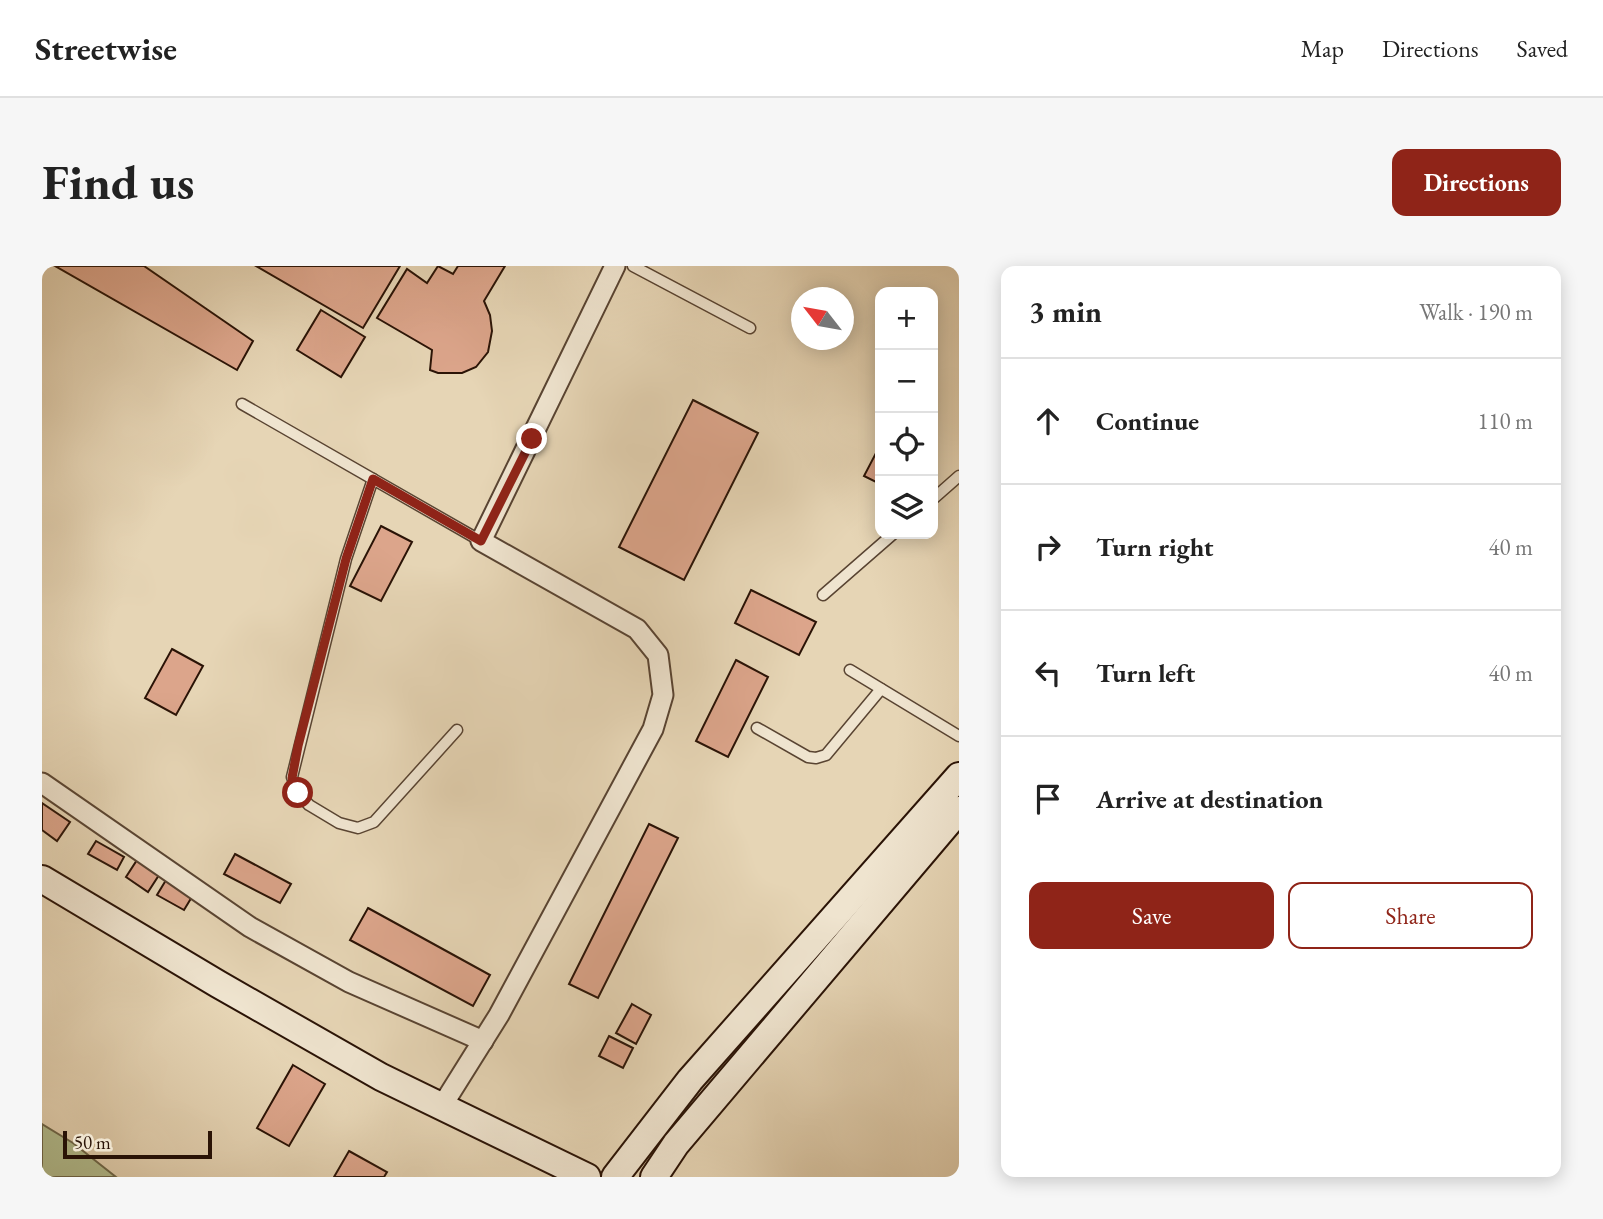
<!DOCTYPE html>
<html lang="en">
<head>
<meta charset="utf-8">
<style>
	:root { --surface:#fff; --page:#f6f6f6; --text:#222; --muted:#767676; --line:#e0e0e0; --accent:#8f2418 }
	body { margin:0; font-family:"EB Garamond",serif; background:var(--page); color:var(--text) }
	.controls { position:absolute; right:21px; top:21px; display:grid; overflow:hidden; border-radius:14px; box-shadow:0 4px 18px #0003 }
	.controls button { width:63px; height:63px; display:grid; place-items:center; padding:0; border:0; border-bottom:2px solid var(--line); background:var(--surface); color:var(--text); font:35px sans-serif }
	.compass { position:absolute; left:749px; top:21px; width:63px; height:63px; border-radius:50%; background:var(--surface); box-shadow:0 4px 18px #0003; rotate:301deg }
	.scale { position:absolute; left:21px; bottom:18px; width:149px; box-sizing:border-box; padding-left:7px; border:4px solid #2a1306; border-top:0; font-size:19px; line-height:24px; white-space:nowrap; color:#2a1306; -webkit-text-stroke:5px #efe4cf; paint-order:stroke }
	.stop { position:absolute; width:21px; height:21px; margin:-16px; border:5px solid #8f2418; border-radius:50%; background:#fff }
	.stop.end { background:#8f2418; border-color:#fff; box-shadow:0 2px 7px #0008 }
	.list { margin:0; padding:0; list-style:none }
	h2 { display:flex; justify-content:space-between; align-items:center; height:91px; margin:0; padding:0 28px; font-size:30px }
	h2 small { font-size:23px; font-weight:400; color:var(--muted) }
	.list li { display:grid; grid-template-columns:46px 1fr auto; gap:21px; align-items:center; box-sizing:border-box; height:126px; padding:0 28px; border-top:2px solid var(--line) }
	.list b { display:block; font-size:26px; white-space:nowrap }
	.list em { font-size:23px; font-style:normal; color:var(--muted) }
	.actions { display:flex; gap:14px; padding:21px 28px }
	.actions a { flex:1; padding:16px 0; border:2px solid var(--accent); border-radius:14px; text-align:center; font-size:24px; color:var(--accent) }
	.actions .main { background:var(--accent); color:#fff }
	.icon { flex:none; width:38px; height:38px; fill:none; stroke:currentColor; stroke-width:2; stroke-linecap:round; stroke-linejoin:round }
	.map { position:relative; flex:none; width:917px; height:911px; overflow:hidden; border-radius:14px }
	header { display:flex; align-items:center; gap:42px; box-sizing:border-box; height:98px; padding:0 35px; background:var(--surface); border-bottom:2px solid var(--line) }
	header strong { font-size:33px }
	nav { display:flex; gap:38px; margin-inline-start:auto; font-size:24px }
	.intro { display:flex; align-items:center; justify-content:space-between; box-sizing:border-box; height:168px; padding:0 42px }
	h1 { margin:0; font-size:49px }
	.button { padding:18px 32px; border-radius:14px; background:var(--accent); color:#fff; font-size:24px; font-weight:700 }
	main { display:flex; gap:42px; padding:0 42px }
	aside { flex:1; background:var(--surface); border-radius:14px; box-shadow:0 4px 18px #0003 }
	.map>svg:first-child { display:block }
</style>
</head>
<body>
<header>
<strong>Streetwise</strong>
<nav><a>Map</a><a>Directions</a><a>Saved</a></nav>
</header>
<div class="intro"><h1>Find us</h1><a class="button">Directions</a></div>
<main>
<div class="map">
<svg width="917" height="911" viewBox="0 0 917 911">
	<rect width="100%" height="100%" fill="#e6d5b5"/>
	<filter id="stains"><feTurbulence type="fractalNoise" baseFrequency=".00286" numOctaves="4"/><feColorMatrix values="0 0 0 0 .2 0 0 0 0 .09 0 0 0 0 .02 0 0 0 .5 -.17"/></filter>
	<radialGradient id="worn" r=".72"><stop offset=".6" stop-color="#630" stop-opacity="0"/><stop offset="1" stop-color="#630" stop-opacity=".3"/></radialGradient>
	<polygon fill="#b2be90" stroke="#6e684b" stroke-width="2" points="0,858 31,877 74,911 0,911"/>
	<g fill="#dca58b" stroke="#2a1306" stroke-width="2">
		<polygon points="13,0 102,0 211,75 195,104"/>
		<polygon points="214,0 358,0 321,62"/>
		<polygon points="396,0 411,8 416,0 463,0 442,35 448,49 450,65 446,86 434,101 420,107 396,107 388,104 390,84 335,52 365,3 385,17"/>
		<polygon points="279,44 323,71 299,111 255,84"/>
		<polygon points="651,134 716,167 642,314 577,281"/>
		<polygon points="834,187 838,189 838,218 822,210"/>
		<polygon points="339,260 370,276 339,335 308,320"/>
		<polygon points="709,324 774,356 757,389 693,357"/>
		<polygon points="130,383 161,400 134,449 103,432"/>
		<polygon points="694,394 726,411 686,491 654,475"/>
		<polygon points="0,537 28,556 15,575 0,564"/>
		<polygon points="607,558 636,572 556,732 527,718"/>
		<polygon points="54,575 82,591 75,604 46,588"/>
		<polygon points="193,588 249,618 238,637 182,608"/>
		<polygon points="95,594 117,609 106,626 84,611"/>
		<polygon points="124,614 151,629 142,644 115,629"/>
		<polygon points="326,642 448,709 431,740 308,674"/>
		<polygon points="590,738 609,749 594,778 574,767"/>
		<polygon points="567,770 591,782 581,802 557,790"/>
		<polygon points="251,799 283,818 247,880 215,862"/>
		<polygon points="307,885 345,906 342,911 292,911"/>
	</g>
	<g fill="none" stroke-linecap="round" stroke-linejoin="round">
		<g stroke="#594432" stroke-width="13">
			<g id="lane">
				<polyline points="591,0 708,62"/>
				<polyline points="200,138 439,275"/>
				<polyline points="331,213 304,293 250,511 256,527 267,539 297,557 316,562 332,556 415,464"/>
				<polyline points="891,233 917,210"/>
				<polyline points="781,329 851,268"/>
				<polyline points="808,404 917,470"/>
				<polyline points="715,462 766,491 774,492 784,489 839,423"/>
			</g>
		</g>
		<g stroke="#594432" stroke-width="23">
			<g id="street">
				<polyline points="0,517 208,661 307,716 441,775"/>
				<polyline points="400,840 457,749 611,463 621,429 616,389 595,363 439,275 573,0"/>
			</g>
		</g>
		<g stroke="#2a1306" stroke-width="30">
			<g id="secondary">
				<polyline points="0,613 176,718 339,811 545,911"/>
				<polyline points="573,911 648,814 917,510"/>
				<polyline points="612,911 634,878 917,544"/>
			</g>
		</g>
		<use href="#lane" stroke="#efe4cf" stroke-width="10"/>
		<use href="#street" stroke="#efe4cf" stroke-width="19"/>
		<use href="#secondary" stroke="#efe4cf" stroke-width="26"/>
	</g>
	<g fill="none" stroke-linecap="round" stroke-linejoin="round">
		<polyline stroke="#8f2418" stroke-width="9" points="256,527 250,512 256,480 304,293 331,213 439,275 490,173"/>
	</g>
	<rect width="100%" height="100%" filter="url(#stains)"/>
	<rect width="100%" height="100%" fill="url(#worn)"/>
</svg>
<div class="controls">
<button>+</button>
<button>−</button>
<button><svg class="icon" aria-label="locate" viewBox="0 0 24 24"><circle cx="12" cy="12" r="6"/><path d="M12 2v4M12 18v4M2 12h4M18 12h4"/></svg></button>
<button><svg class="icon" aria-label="layers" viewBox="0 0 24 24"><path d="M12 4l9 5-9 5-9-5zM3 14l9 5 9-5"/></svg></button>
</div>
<svg class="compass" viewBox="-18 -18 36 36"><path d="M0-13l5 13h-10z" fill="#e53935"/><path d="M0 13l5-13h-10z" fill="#767676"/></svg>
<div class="scale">50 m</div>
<div class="stop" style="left:256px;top:527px"></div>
<div class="stop end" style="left:490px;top:173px"></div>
</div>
<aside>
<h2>3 min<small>Walk · 190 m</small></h2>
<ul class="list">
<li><svg class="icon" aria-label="ahead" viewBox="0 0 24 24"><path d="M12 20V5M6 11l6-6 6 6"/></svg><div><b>Continue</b></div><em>110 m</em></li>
<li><svg class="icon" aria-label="right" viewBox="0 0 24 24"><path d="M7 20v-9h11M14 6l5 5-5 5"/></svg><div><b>Turn right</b></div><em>40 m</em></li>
<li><svg class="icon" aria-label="left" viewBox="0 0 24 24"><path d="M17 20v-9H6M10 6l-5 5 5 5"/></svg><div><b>Turn left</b></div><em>40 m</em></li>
<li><svg class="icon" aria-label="arrive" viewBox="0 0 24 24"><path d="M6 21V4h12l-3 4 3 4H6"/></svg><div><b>Arrive at destination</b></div></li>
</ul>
<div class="actions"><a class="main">Save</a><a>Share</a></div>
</aside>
</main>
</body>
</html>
